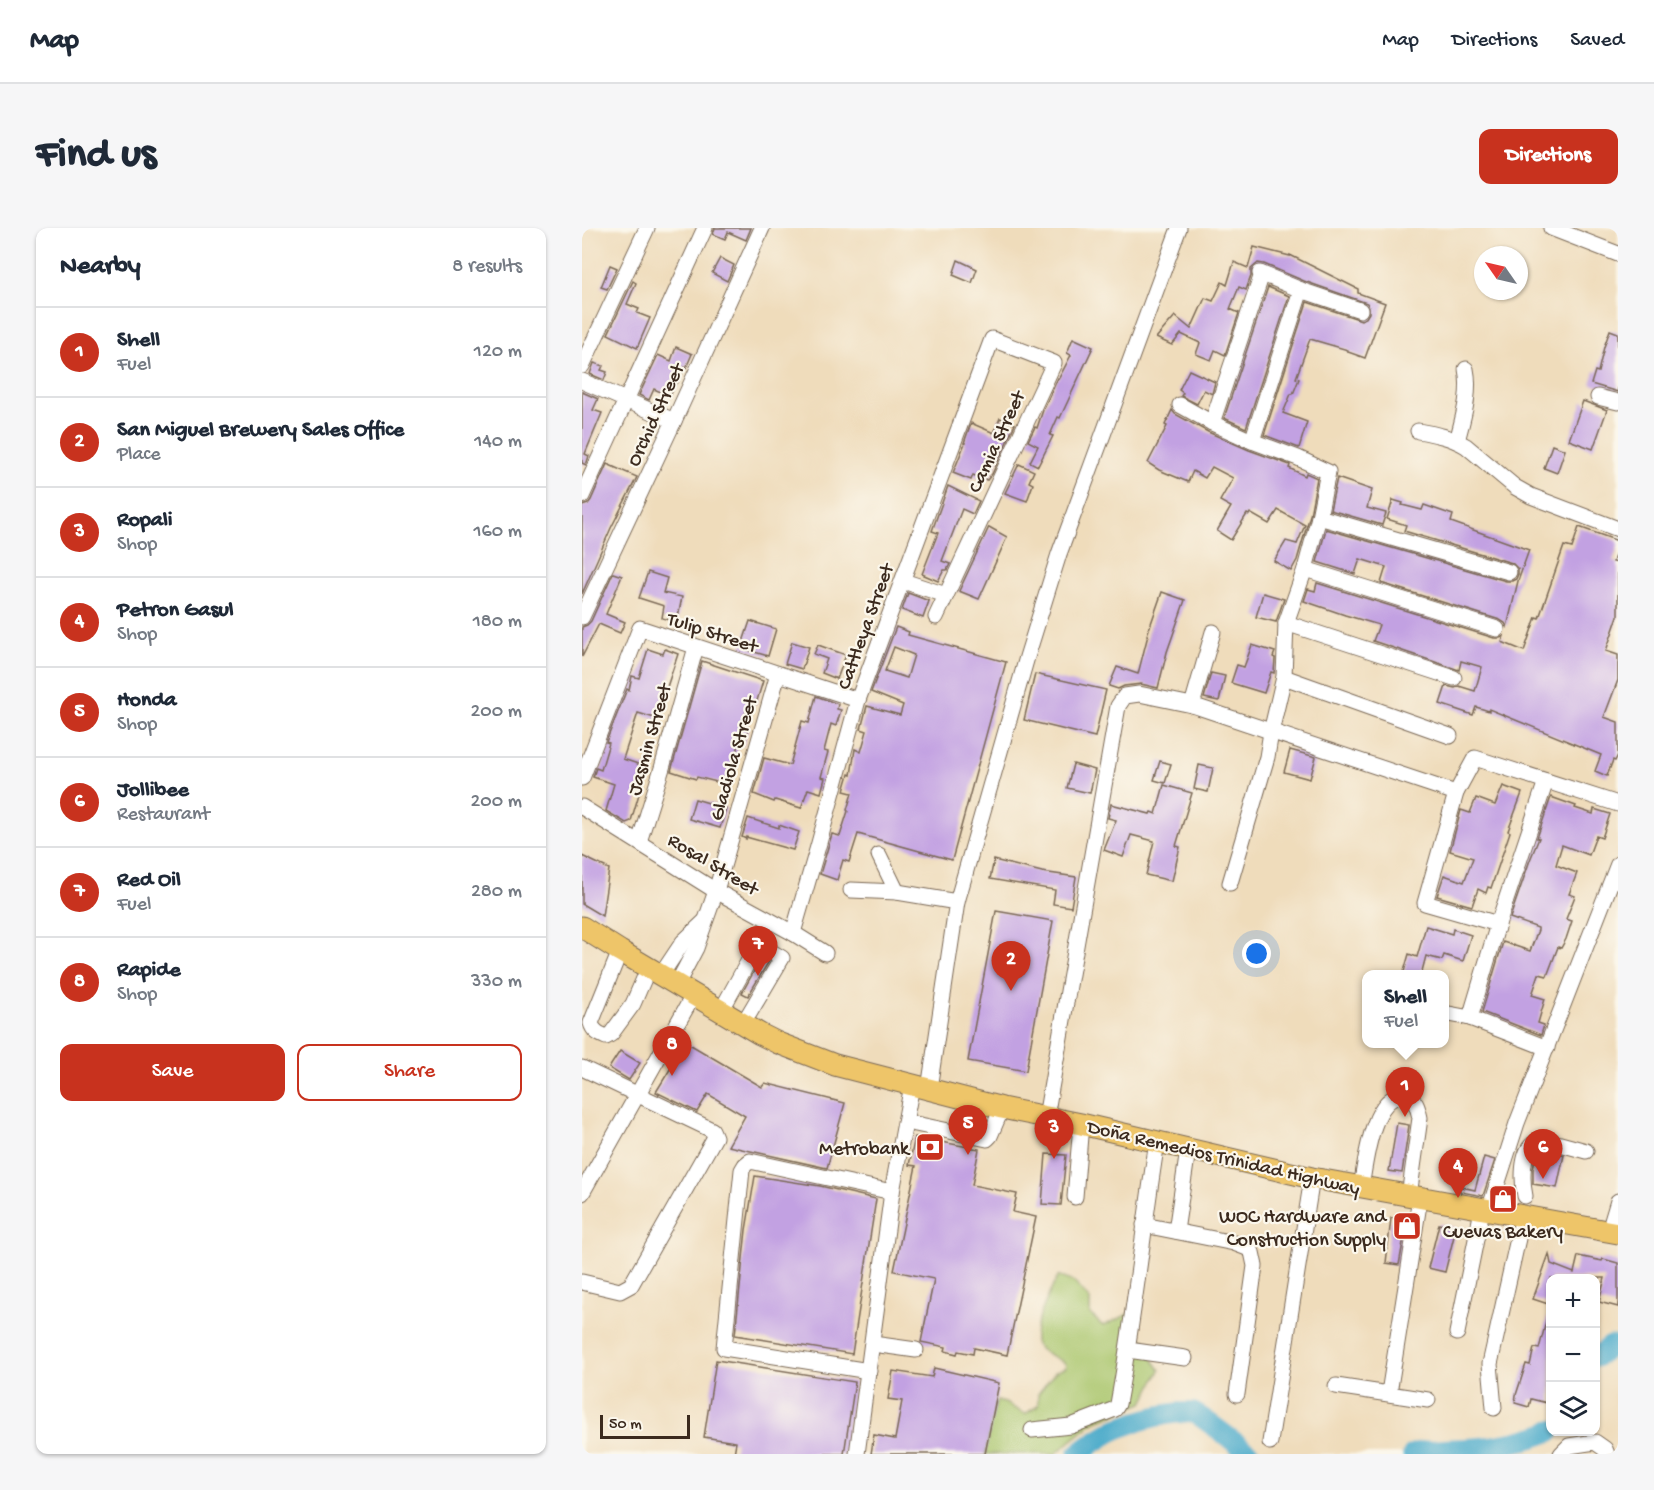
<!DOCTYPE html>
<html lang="en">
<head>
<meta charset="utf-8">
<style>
	:root { --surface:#fff; --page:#f6f6f7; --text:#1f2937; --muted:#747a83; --line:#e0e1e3; --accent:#c8321e }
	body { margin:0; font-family:"Gochi Hand",sans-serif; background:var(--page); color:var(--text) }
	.controls { position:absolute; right:18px; bottom:18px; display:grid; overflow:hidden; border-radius:12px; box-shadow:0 2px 4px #0004 }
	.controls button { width:54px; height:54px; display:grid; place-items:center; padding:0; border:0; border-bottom:2px solid var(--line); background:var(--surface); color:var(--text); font:30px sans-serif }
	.compass { position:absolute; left:892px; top:18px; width:54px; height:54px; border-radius:50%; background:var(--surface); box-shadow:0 2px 4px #0004; rotate:304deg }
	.scale { position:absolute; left:18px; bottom:15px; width:90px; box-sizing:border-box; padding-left:6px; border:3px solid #3b2a1e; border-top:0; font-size:16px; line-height:21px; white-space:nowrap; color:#3b2a1e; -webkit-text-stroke:4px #fbf7ec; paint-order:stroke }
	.you { position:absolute; left:675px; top:726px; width:21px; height:21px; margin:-15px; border:4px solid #fff; border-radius:50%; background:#1a73e8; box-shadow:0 0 0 9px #1a73e833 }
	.badge { display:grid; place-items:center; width:39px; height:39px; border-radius:50%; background:var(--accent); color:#fff; font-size:20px; font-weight:700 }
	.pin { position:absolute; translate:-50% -50px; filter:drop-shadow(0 2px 3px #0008) }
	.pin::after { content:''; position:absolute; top:32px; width:21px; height:18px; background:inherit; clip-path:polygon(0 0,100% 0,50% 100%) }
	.popup { position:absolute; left:780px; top:742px; width:87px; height:78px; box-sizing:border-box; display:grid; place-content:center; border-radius:12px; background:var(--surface); filter:drop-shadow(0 2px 4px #0005); font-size:20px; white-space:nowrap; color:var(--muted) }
	.popup b { font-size:22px; color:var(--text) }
	.popup::after { content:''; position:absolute; left:50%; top:100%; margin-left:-12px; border:12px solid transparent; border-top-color:var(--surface) }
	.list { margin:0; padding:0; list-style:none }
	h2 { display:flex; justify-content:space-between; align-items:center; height:78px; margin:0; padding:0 24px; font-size:26px }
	h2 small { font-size:20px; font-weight:400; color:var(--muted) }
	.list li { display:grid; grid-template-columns:39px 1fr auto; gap:18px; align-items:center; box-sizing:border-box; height:90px; padding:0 24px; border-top:2px solid var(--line) }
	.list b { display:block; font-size:22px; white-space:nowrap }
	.list p { margin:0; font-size:20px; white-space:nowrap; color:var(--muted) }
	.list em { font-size:20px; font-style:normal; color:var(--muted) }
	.actions { display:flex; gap:12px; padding:18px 24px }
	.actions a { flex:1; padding:14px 0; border:2px solid var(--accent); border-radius:12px; text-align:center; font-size:21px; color:var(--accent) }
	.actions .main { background:var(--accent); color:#fff }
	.icon { flex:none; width:33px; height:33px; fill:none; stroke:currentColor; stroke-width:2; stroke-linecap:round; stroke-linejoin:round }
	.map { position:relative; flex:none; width:1036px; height:1226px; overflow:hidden; border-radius:12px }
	header { display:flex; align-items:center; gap:36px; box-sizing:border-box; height:84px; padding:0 30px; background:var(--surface); border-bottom:2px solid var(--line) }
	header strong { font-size:28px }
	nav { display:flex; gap:33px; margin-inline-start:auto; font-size:21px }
	.intro { display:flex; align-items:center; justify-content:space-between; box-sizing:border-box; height:144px; padding:0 36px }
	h1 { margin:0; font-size:42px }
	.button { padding:15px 27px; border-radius:12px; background:var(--accent); color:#fff; font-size:21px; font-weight:700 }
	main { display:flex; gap:36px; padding:0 36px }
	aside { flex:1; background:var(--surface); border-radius:12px; box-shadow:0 2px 4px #0004 }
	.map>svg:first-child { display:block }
</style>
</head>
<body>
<header>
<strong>Map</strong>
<nav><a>Map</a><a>Directions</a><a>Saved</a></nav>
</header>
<div class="intro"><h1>Find us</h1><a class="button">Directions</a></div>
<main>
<aside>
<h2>Nearby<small>8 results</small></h2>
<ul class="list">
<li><span class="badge">1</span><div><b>Shell</b><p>Fuel</p></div><em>120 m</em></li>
<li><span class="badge">2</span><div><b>San Miguel Brewery Sales Office</b><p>Place</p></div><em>140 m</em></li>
<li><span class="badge">3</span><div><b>Ropali</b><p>Shop</p></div><em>160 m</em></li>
<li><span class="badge">4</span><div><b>Petron Gasul</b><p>Shop</p></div><em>180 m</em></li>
<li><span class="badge">5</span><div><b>Honda</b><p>Shop</p></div><em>200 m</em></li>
<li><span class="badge">6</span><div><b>Jollibee</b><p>Restaurant</p></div><em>200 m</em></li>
<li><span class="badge">7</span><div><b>Red Oil</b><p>Fuel</p></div><em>280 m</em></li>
<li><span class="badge">8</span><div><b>Rapide</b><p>Shop</p></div><em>330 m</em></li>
</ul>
<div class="actions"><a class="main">Save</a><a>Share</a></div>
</aside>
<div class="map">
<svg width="1036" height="1226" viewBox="0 0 1036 1226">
	<rect width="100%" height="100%" fill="#fbf7ec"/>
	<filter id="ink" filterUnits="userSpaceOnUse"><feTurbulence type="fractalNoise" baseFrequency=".0167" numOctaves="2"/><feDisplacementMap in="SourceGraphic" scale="12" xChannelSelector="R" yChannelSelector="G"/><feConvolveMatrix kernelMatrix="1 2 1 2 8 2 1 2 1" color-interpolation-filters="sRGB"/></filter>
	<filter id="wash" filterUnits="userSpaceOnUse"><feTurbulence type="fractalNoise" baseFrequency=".008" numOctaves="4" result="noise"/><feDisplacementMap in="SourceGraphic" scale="24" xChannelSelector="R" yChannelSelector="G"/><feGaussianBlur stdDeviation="1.35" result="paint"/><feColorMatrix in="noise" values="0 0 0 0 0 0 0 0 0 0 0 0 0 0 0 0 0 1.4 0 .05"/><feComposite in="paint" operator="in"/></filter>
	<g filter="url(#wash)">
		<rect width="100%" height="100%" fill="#efdcbb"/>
		<path fill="#aac66d" stroke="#727846" stroke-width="1.5" d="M476,1048L492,1054L508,1072V1086L521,1098L551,1084L547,1106L571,1116L568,1127L578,1142L561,1175L512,1194L473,1226H403L409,1191L415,1173L423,1175L443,1186L456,1178V1166L473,1144L484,1139L483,1135C475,1130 461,1125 455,1118C445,1107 470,1060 476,1048Z"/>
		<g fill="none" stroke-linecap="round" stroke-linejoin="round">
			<g stroke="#4daccb" stroke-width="21">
				<polyline points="1014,1129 1029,1118 1036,1118"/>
				<path d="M496,1226C508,1217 521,1207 535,1201C554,1193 591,1182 612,1185C618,1187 659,1219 668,1226"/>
				<path d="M831,1226C851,1220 872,1222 893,1220C919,1218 943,1213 967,1204L969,1202"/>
			</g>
		</g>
		<g id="blocks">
			<g fill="#c2a1e2" fill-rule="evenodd">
				<polygon points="133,0 169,0 164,12 146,4 143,11 131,6"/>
				<polygon points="672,19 708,28 708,27 776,61 776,65 803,75 783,130 766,124 766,122 728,111 714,150 717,151 711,166 709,166 701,185 725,194 717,220 682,207 725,74 779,92 784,90 787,85 787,80 785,75 722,53 682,36 676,35 669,41 669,48 664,62 657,59 648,81 657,85 643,127 633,122 629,132 614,126 618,115 599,106 590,117 574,110 593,88 609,101 623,70 631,73 640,54 645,57 652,34 666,40"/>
				<polygon points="138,30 152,37 145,53 130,45"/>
				<polygon points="376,32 395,41 390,55 371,47"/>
				<polygon points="28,37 35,40 25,61 19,59"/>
				<polygon points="51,53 54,55 45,76 57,81 55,85 68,90 55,120 26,106"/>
				<polygon points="686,59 707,68 664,200 642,190"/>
				<polygon points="1028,102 1036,105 1036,164 1009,156 1013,143 1016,144 1022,119"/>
				<polygon points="491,110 511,119 478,190 476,189 468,207 471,208 456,238 448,234 456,218 446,213 453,199 455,200 461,182 476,150 477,150 489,127 485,125"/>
				<polygon points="94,119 110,126 104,140 103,139 96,154 95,153 88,168 72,161 67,172 57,167 76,127 89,133"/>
				<polygon points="12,135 21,138 19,142 25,144 22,152 8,146"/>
				<polygon points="607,142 633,154 630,166 622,162 615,176 599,168 601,165 597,162"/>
				<polygon points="0,164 16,171 11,182 20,185 3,226 7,228 4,237 0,235"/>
				<polygon points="1001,173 1025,182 1011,221 987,212"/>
				<polygon points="590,182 593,186 626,204 667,222 708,237 707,240 723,248 724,245 735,250 728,287 715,332 709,343 692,333 704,313 715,316 723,297 696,282 687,296 668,285 667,287 665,286 649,312 635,303 649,279 638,273 651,250 630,239 623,250 611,243 606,254 577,242 566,235 585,198 583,197"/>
				<polygon points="418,190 433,196 410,246 405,252 391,247 389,252 371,245 383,215 382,215 389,195 412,205"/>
				<polygon points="970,217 983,222 975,245 962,240"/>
				<polygon points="25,236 55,249 29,300 0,366 0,278 6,276 9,272"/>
				<polygon points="437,236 452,243 447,254 451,256 445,273 423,265"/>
				<polygon points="755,250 790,262 785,280 804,285 800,297 748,282"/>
				<polygon points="366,258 397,273 391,286 380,281 360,333 368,336 365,342 362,342 356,353 340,346 356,305 350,303"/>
				<polygon points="811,272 821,275 820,277 840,282 842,277 871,287 869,294 947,322 936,353 925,399 923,395 918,392 799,355 804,339 778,331 773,346 735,334 744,301 924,353 930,353 934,351 936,346 936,341 930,335 822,303 824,297 805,291"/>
				<polygon points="407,299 425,309 397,371 377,363"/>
				<polygon points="997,299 1036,313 1036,318 1031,334 1036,335 1036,388 1024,423 1036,427 1036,452 1022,489 1036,494 1036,527 1033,533 1031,532 1025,548 1013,543 1019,527 907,481 907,483 894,479 891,487 858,476 864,458 873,460 877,458 893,463 900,439 879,433 877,442 791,413 797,397 763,387 722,373 726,361 733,363 735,355 912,410 918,410 922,408 920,414 942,423 954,389 957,390 982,318 990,320"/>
				<polygon points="66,344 85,350 81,365 100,369 95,394 80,390 82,378 57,370"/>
				<polygon points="31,345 40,348 24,386 43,394 38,405 17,396 0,429 0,399 5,397 9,393"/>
				<polygon points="580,364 603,372 585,424 576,460 559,456 542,458 536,461 527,458 535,439 556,446 566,407 565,407"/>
				<polygon points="326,365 347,373 341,390 320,382"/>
				<polygon points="681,365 702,371 694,394 674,389"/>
				<polygon points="168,393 194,401 186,428 159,420"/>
				<path d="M314,399L327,404L326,407L424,434L370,632L276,606L267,634L261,632L255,652L238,646L250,606L258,608L266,583L265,582L270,565L262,563L267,546L269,547L273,521L279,524L285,503L279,501L285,478L318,487L321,477L289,464ZM312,419L332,427L325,450L303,443Z"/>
				<polygon points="210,414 227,419 220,441 203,436"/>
				<polygon points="236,417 264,427 255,451 240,445 245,431 232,426"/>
				<polygon points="670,417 693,424 691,429 693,430 692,445 689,444 682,465 649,455 655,437 662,439"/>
				<polygon points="66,421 81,426 83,421 96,426 83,465 76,491 56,485 41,531 65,539 49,593 44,595 24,583 32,556 11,549 14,540 19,542 27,515 24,514 45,461 47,462 50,448 57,450"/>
				<polygon points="120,433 181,453 174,476 167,474 160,496 167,499 161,518 157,517 151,538 148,537 143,556 115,549 114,551 89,543"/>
				<polygon points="629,445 643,448 637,473 622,470"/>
				<polygon points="453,446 524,462 513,509 442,492"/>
				<polygon points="234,468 256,476 255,481 259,482 254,498 249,496 242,523 246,524 239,549 243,550 239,565 226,561 219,580 193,572 192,574 172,566 182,530 208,537 220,493 227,495"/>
				<polygon points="708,522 734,529 728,551 702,544"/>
				<polygon points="578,533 589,536 583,555 572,552"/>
				<polygon points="491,536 513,542 508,565 485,560"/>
				<polygon points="617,537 631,540 626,564 612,561"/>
				<polygon points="582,557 610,565 594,618 598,619 590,653 564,647 572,613 549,607 541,629 522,622 534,592 526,590 529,576 568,586 569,584 574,586"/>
				<polygon points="921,558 940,565 926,603 928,604 909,660 906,659 904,665 896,661 890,678 855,668 862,647 882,654 891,630 868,623 879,582 888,585 894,570 913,577"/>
				<polygon points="969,569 994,578 993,580 1011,586 1012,581 1028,586 1020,610 1014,608 1007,627 980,617 974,637 995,645 987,666 993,668 984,691 990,693 984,711 979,720 976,719 965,748 957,746 950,767 963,771 956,795 962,797 959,807 900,784 921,714 948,723 956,702 956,700 928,690 948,632 957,610 955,610"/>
				<polygon points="113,571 144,580 138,600 107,591"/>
				<polygon points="166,590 197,600 197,597 217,604 211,622 164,609 164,611 160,609"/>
				<polygon points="0,628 27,641 20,688 0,676"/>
				<polygon points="412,632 460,644 494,649 489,679 471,676 473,662 408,651"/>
				<polygon points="414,683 471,693 444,843 386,833"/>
				<polygon points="844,698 870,706 871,701 889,707 881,733 862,727 860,732 844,728 839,747 821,747 827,726 835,729"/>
				<polygon points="180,729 187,733 166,768 160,765"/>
				<polygon points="109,817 180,859 183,855 263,875 245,940 146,918 163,888 126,866 115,884 74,864 101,820"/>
				<polygon points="38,823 58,835 47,852 27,840"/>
				<polygon points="815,895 827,897 820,945 807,943"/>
				<polygon points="333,909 397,921 390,957 435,966 431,984 454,989 425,1127 392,1120 391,1126 376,1123 375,1126 363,1123 364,1119 339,1114 352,1051 312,1043 334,938 327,937"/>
				<polygon points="961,921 982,927 975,960 951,956 951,941 953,930 958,923"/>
				<polygon points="464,926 484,927 479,977 460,976"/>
				<polygon points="902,929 913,932 901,968 874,963 875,958 893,962"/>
				<polygon points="173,948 238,958 294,971 270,1126 153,1107 164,1002"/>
				<polygon points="809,990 825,992 817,1037 804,1035"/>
				<polygon points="857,996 874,1000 863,1044 846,1040"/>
				<polygon points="967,1026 969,1036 992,1045 996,1028 1020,1033 1021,1031 1036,1035 1036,1079 1017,1074 1023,1050 969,1050 969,1077 951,1071"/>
				<polygon points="965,1090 969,1091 969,1176 949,1171 947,1179 933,1175 934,1167 944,1136 948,1137 952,1120 957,1121"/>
				<polygon points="134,1132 273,1154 262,1226 152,1226 154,1214 122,1209"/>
				<polygon points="352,1140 417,1155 403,1226 289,1226 292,1207 313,1211 320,1173 306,1171 311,1143 350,1149"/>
			</g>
		</g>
	</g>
	<g filter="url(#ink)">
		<use href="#blocks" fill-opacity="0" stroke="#7a6855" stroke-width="1.5"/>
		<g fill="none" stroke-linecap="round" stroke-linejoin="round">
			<g stroke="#7a6855" stroke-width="17">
				<g id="minor">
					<polyline points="969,0 1036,26"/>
					<polyline points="678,45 719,62 778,82"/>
					<polyline points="0,138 65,0"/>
					<polyline points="0,153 92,193"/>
					<polyline points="1016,169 1036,174"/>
					<polyline points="598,177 630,195 670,213 716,230 746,244 737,289 723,341 704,395 702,449 689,504 685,529 648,655"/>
					<polyline points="630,195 680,46"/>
					<path d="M836,203C853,206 869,209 884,218L933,259L949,268L1036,301"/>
					<polyline points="670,213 719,62"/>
					<path d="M875,213C881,190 889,165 884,141"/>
					<polyline points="0,268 123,0"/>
					<polyline points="737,289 927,344"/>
					<polyline points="723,341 915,401"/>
					<polyline points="321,353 364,367"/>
					<polyline points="0,389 92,193 180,0"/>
					<polyline points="704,395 872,450"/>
					<polyline points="702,449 868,508"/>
					<polyline points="610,477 631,404"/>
					<polyline points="0,550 58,400 276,472"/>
					<polyline points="0,579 134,663 211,705 243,725"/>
					<polyline points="57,614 80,540 114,419"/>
					<polyline points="297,627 315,664"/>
					<polyline points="269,662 315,664 375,674"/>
					<polyline points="916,696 843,675 874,565 893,530 1036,576"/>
					<polyline points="211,705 237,615 276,472 410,111 472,135 354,389"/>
					<path d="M38,723L9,795C11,803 17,806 24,809L29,806L51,776L67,739"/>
					<polyline points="79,747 101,714 122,694"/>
					<polyline points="95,756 114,720 134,663 196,446"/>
					<polyline points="139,783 176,716 200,730 161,796"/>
					<polyline points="862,785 888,790 965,820"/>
					<polyline points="888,790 916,696 964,553"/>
					<polyline points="0,840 130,902 133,909 49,1057 38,1063 0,1054"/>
					<polyline points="347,861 375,674 445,429 477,326 597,0"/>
					<polyline points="464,889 536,478 543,468 557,466 610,477 874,565"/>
					<polyline points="324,894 405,911 408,908 420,880"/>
					<path d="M779,960C783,937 790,864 823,868C834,870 836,881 838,890L827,968"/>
					<polyline points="0,965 112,766"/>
					<path d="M943,968C940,954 939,926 951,916C953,914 957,913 960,911L1004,923"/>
					<polyline points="493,969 499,896"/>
					<polyline points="907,982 935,895 1036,636"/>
					<polyline points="562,997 652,1015 665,1020 670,1024 673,1038 655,1166"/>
					<polyline points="594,1003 606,922"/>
					<polyline points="1027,1003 1036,973"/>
					<polyline points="875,1105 900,982"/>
					<polyline points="291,1116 334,1122"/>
					<polyline points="546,1122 603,1130"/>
					<polyline points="287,1143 142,1120 160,942 163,937 168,933 310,964"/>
					<polyline points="754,1158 846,1172"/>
					<polyline points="807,1165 838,970"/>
					<polyline points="912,1180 908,1136 941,988"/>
					<path d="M450,1202L489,1198L533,1181L536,1176C552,1089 561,1001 575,914"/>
					<polyline points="688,1214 730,950"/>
					<polyline points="275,1226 310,964 330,857"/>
					<polyline points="979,1226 987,1218 1013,1214 1023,1221 1025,1226"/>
				</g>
			</g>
			<g stroke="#7a6855" stroke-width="23">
				<polyline id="highway" points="0,699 38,723 178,806 196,815 253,837 420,880 499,896 730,950 1036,1005"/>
			</g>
			<use href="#minor" stroke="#fff" stroke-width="15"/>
			<use href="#highway" stroke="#eec569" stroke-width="21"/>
		</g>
	</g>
	<defs>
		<g id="bank-square" transform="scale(1.5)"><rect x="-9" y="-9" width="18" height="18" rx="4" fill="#c8321e" stroke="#fbf7ec"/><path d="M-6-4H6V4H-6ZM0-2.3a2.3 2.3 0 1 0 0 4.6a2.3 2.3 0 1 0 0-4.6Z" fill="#fff"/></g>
		<g id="shop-square" transform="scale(1.5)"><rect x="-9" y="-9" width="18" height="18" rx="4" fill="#c8321e" stroke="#fbf7ec"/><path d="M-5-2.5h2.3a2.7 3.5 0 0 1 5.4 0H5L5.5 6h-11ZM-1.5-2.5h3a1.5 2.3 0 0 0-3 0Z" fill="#fff"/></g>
	</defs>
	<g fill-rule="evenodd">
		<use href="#bank-square" x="348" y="919"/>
		<use href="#shop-square" x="921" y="971"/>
		<use href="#shop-square" x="825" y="998"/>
	</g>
	<g text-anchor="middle" stroke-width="4.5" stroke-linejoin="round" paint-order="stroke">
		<g font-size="20" fill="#3b2a1e" stroke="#fbf7ec">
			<text transform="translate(72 186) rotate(-65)" y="7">Orchid Street</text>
			<text transform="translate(413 213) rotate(-65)" y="7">Camia Street</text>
			<text transform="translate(282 398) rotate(-70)" y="7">Cattleya Street</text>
			<text transform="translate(131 403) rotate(18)" y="7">Tulip Street</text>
			<text transform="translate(66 511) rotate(-74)" y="7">Jasmin Street</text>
			<text transform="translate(150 530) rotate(-74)" y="7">Gladiola Street</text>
			<text transform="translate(132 635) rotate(31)" y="7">Rosal Street</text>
			<text transform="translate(642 928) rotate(13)" y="7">Doña Remedios Trinidad Highway</text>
		</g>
		<g font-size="20" fill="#3b2a1e" stroke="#fbf7ec" text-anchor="end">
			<text x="327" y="926">Metrobank</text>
			<text x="804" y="994">WOC Hardware and<tspan x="804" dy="23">Construction Supply</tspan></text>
			<text x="921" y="1009" text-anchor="middle">Cuevas Bakery</text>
		</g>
	</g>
</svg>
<div class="controls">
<button>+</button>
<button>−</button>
<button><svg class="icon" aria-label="layers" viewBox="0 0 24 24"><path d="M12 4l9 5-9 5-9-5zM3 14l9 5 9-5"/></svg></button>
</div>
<svg class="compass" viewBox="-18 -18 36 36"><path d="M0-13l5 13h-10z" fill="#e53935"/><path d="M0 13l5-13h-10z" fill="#747a83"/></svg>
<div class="scale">50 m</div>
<div class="you"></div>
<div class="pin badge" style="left:823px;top:889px">1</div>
<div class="popup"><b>Shell</b>Fuel</div>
<div class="pin badge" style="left:429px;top:763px">2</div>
<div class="pin badge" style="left:472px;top:931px">3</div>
<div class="pin badge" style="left:876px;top:970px">4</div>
<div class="pin badge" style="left:386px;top:927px">5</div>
<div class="pin badge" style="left:961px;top:951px">6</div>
<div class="pin badge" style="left:176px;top:748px">7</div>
<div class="pin badge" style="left:90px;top:848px">8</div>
</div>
</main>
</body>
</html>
